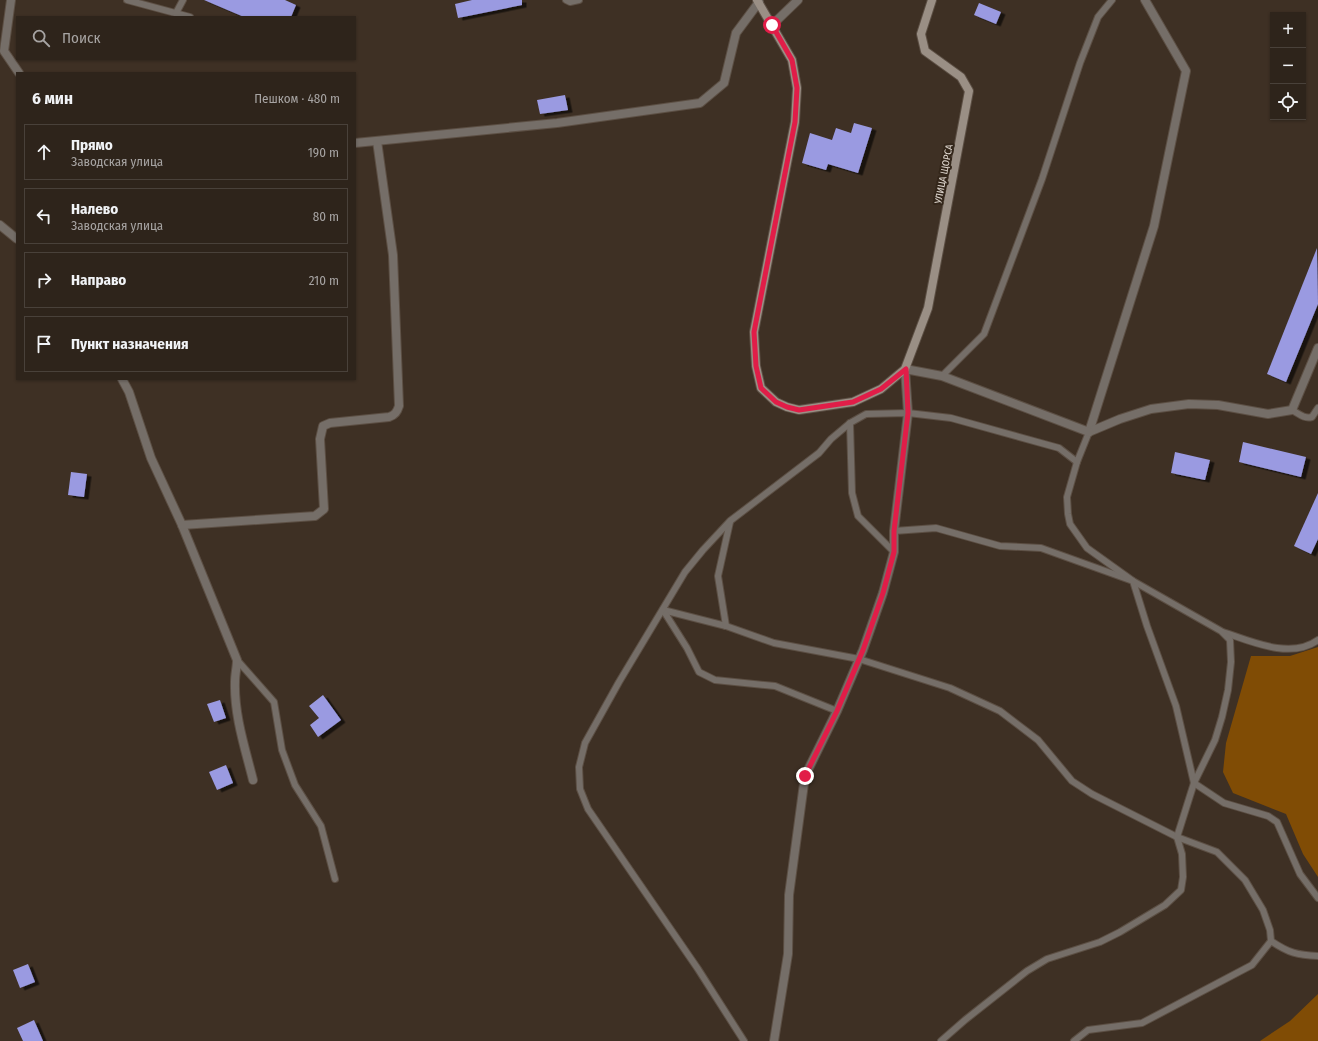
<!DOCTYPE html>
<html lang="ru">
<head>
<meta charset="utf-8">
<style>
	:root { --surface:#2e241b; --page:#3a3028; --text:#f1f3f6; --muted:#a7a4a3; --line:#49413a }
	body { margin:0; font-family:"Fira Sans Condensed",sans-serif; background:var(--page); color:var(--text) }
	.controls { position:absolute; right:12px; top:12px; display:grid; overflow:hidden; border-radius:0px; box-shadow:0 1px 3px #0004 }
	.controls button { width:36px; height:36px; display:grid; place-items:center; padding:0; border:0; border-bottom:1px solid var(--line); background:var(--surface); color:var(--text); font:20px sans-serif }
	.stop { position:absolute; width:12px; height:12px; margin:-9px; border:3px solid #e11d48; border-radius:50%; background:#fff }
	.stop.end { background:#e11d48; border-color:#fff; box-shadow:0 1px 4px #0008 }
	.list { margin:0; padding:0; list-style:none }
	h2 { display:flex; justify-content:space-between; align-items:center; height:52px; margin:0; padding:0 16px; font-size:17px }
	h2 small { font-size:13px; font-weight:400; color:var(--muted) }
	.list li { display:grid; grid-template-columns:26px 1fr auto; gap:12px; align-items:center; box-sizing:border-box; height:56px; margin:0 8px 8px; padding:0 8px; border:1px solid var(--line); border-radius:0px }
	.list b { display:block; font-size:15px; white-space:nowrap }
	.list p { margin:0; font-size:13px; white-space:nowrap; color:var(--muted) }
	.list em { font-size:13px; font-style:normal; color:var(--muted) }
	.icon { flex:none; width:22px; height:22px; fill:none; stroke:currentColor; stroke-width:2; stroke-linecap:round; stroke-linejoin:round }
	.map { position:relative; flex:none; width:1318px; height:1041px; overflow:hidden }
	.search { position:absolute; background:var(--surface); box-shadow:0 1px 3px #0004; left:16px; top:16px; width:340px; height:44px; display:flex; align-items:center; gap:10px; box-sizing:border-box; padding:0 14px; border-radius:0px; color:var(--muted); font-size:15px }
	.panel { position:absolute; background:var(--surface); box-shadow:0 1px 3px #0004; left:16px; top:72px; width:340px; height:308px; border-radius:0px }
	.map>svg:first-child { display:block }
</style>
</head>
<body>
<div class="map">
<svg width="1318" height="1041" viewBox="0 0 1318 1041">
	<defs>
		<filter id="shadow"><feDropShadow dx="4.5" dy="2.5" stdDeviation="0" flood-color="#0009"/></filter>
	</defs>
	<rect width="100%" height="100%" fill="#3e3024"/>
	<g fill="#804c05">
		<polygon points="1318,647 1318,877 1303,854 1286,814 1233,793 1223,772 1226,743 1251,656 1290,656"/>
		<polygon points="1318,994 1318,1041 1260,1041 1290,1021"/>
	</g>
	<g fill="#9a9ae1" filter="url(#shadow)">
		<polygon points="204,0 285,0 296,5 291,17 244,17"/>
		<polygon points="472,0 522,0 522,5 458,18 455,4"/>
		<polygon points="979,3 1001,12 996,24 974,15"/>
		<polygon points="565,95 568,110 540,114 537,100"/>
		<polygon points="854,123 872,128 858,173 828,164 826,170 802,163 810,133 832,140 836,128 851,133"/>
		<polygon points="1317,248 1318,304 1286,382 1267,374"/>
		<polygon points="1243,442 1306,457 1301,477 1239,462"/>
		<polygon points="1175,452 1210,460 1205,480 1171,473"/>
		<polygon points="71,472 87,474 84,497 68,495"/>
		<polygon points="1318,493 1318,539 1311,554 1294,546"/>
		<polygon points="323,695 341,720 318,737 310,725 319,718 309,706"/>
		<polygon points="220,700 226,718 214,722 207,704"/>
		<polygon points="226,765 233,783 217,790 209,772"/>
		<polygon points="28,964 35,982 20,988 13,970"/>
		<polygon points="34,1020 43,1041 23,1041 17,1028"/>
	</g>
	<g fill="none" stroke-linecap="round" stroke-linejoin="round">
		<g stroke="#5c4f44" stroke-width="8">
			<g id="lane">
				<polyline points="127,0 190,17"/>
				<polyline points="566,0 570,2 579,0"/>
				<polyline points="176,13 183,0"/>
				<polyline points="942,376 984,334 1042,179 1080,63 1098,17 1112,0"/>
				<path d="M1292,410C1299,414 1304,419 1312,417L1318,408"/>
				<polyline points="850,423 852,493 858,516 894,552"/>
				<polyline points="894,531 936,528 1000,546 1041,548 1133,581 1147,626 1176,706 1194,783 1224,803 1268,816 1277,822 1300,874 1318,898"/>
				<path d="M663,610L726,626L774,643L859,659L950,688L1000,711L1038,740L1072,781L1092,794L1177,837L1217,852L1245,880L1263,910L1270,930L1271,941C1289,953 1297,955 1318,956"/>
				<polyline points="663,610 687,648 699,672 715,680 775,686 837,711"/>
				<polyline points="726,626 718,576 730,522"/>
				<path d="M1223,632C1250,641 1291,660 1318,640"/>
				<polyline points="237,660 274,702 282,750 295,785 321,826 335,879"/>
				<polyline points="744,1041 698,969 588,809 580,789 579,767 585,743 619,682 685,572 703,550 730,521 819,453 831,439 850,423 866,414 908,413 951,418 1059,448 1077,462"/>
				<polyline points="941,1041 965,1020 1027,971 1047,959 1100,942 1120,932 1165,905 1181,890 1183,877 1182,854 1177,837 1194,783 1215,740 1222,717 1228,690 1231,662 1230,640 1221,631 1133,581 1087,548 1070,524 1068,514 1067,497 1077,462 1089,432"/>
				<polyline points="1074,1041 1088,1030 1142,1023 1252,965 1271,941"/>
			</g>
		</g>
		<g stroke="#5c4f44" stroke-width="10">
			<g id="street">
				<polyline points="11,0 4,51 19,73"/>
				<polyline points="772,25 798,0"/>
				<polyline points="355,143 557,123 700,103 724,83 736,33 759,2"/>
				<polyline points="0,225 17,239"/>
				<path d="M122,379L129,392L151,458L182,525L237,660C237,667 235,674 235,682C234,715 245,748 253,780"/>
				<polyline points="1089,432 1154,226 1186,71 1145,0"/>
				<polyline points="1089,432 1120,419 1151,409 1189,404 1218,405 1268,414 1292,410 1318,348"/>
				<path d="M182,525L315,516L324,509L320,439L323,426L330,423L389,417C395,415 397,412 399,406L393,255L377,141"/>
				<polyline points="774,1041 788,954 789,895 805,776 837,711 863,650 883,593 894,552 894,531 908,413 905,369 942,376 1089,432"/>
			</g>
		</g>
		<g stroke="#5c4f44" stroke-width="10">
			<polyline id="secondary" points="757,0 792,60 797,88 795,122 754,332 756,366 761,388 776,402 787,407 799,410 853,402 881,389 905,369 928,308 969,91 961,77 925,51 921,34 932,0"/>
		</g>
		<use href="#lane" stroke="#756e68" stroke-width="6"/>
		<use href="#street" stroke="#756e68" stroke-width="8"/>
		<use href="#secondary" stroke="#9a8f85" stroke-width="8"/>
	</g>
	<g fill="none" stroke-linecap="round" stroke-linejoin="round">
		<polyline stroke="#e11d48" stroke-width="5" points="772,25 792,60 797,88 795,122 754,332 756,366 761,388 776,402 787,407 799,410 853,402 881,389 906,369 908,413 894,531 894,552 883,593 863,650 837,711 805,776"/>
	</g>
	<g text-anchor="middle" stroke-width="4" stroke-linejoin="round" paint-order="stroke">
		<g font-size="10" fill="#e3dbd3" stroke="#33261a">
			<text transform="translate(943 174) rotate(-79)" y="4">УЛИЦА ЩОРСА</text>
		</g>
	</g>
</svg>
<div class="controls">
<button>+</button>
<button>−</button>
<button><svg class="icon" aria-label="locate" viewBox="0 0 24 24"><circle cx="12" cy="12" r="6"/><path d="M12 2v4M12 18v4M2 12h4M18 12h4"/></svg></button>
</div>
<div class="stop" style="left:772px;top:25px"></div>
<div class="stop end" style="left:805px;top:776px"></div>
<div class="search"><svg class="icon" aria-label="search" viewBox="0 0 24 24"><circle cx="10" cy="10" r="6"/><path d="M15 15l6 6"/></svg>Поиск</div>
<section class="panel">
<h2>6 мин<small>Пешком · 480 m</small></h2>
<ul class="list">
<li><svg class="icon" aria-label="ahead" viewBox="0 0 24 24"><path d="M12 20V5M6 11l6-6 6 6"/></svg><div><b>Прямо</b><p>Заводская улица</p></div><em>190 m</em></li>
<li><svg class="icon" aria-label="left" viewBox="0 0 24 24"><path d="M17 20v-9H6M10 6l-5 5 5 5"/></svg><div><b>Налево</b><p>Заводская улица</p></div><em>80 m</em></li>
<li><svg class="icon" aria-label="right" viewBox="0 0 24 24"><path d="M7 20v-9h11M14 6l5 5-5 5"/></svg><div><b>Направо</b></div><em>210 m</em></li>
<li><svg class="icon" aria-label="arrive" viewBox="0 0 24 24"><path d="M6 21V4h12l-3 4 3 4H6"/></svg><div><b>Пункт назначения</b></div></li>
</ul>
</section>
</div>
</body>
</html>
